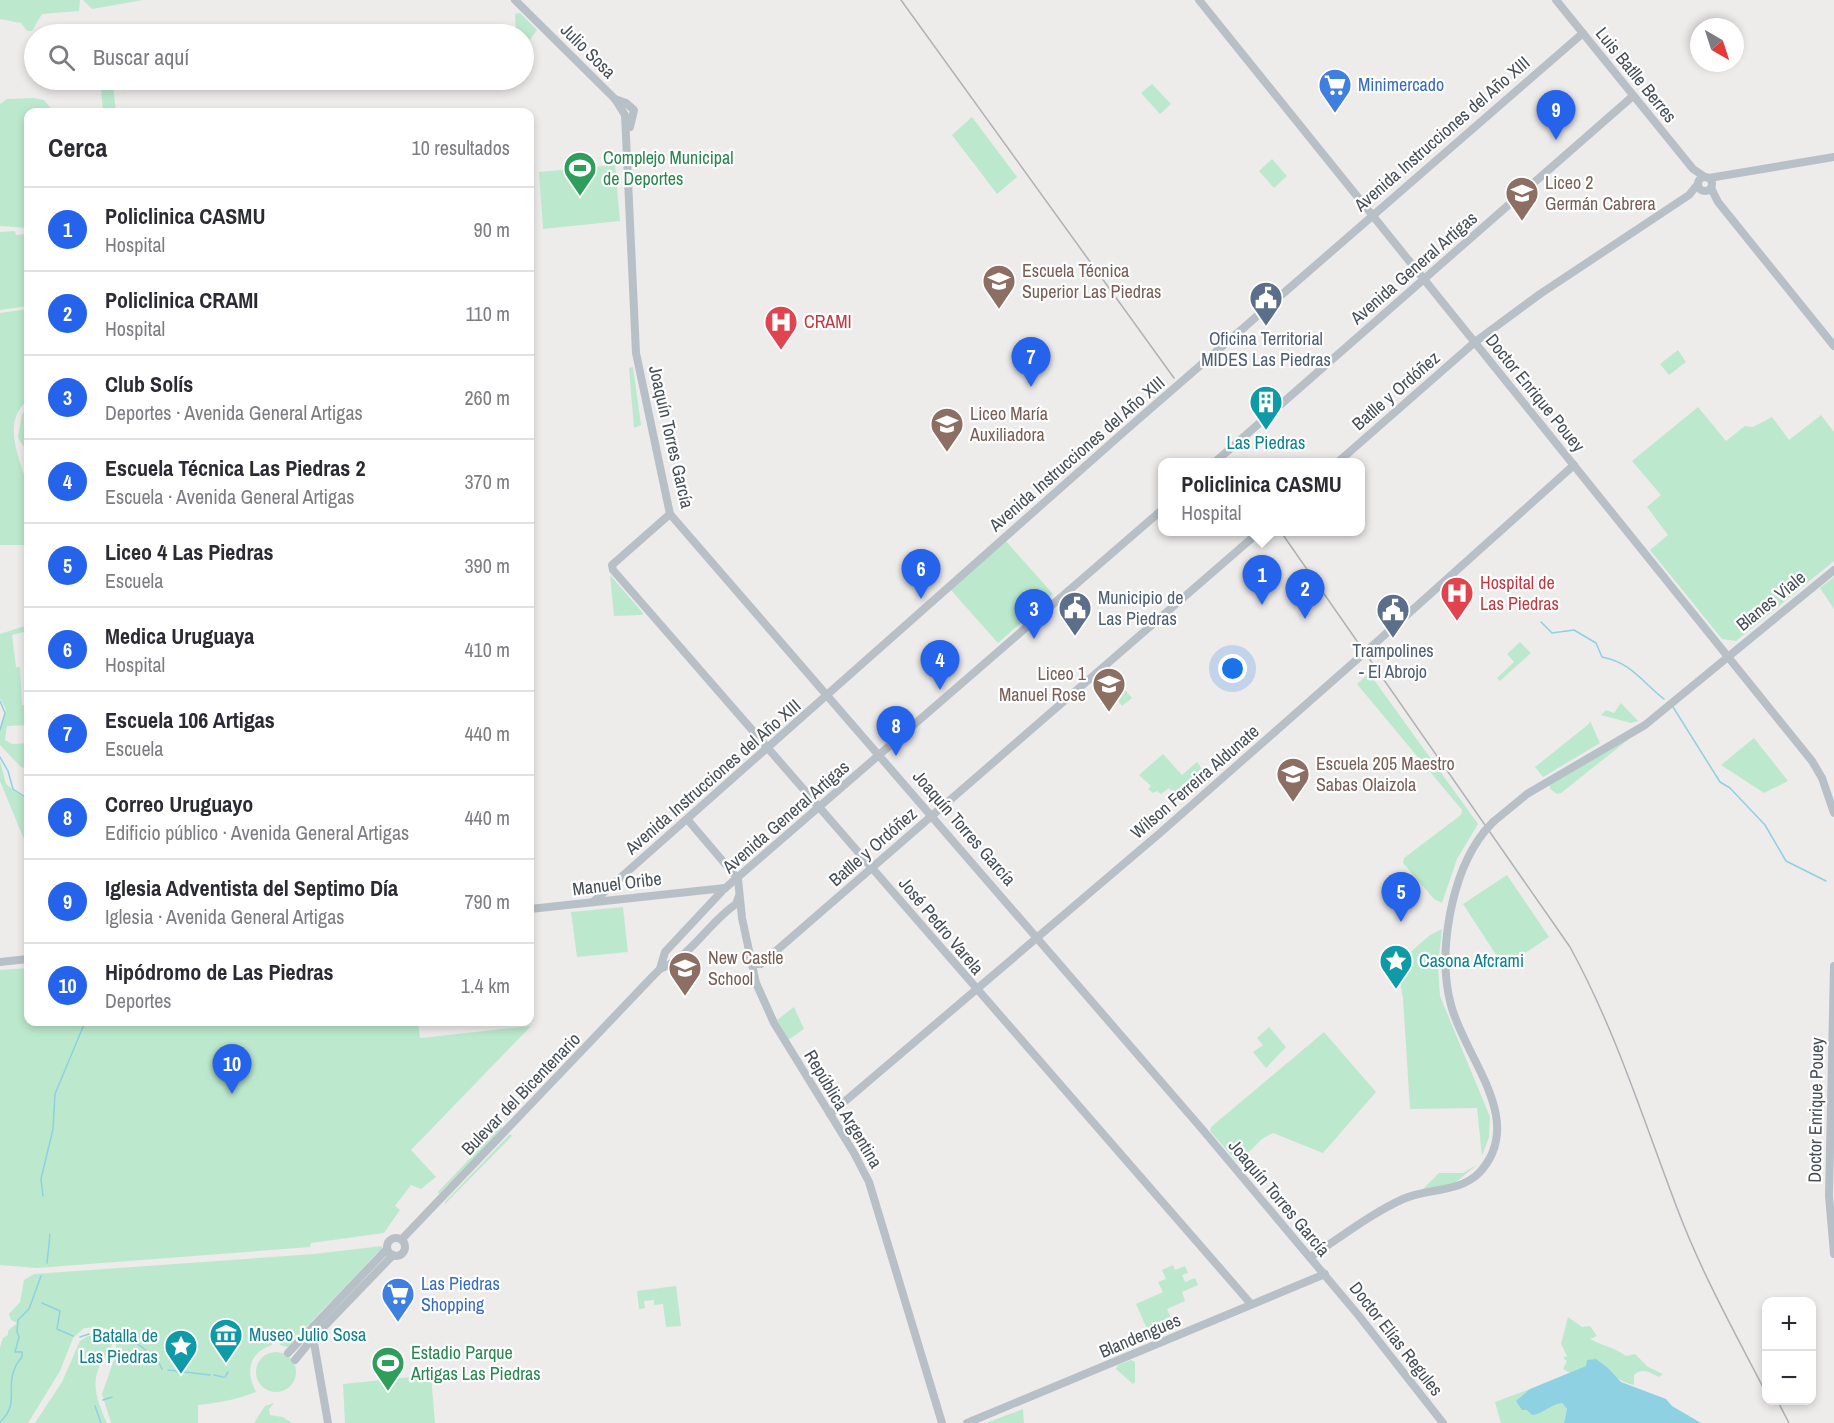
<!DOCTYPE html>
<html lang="es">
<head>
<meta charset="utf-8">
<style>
	:root { --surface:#fff; --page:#f2f2f3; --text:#2b2b33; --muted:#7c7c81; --line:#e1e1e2; --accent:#2563eb }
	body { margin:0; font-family:"Archivo Narrow",sans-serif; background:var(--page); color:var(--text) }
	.controls { position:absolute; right:18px; bottom:18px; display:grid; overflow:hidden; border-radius:12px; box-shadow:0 3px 9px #0003 }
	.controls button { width:54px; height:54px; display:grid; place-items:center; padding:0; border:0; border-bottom:2px solid var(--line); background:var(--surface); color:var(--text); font:30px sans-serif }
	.compass { position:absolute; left:1690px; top:18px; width:54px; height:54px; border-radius:50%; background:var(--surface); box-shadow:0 3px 9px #0003; rotate:141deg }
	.you { position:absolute; left:1233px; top:669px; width:21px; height:21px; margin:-15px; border:4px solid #fff; border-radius:50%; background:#1a73e8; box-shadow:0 0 0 9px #1a73e833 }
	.badge { display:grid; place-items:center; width:39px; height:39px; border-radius:50%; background:var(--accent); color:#fff; font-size:20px; font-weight:700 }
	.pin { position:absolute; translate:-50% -50px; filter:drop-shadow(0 2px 3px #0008) }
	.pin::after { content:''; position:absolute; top:32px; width:21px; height:18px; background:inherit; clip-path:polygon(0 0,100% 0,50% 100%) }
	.popup { position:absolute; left:1158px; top:458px; width:207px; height:78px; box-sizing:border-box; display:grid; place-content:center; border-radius:12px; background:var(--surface); filter:drop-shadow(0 2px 4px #0005); font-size:20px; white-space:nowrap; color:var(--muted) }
	.popup b { font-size:22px; color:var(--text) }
	.popup::after { content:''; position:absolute; left:50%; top:100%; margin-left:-12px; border:12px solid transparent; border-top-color:var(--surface) }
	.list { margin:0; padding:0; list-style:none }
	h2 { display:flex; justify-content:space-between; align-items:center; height:78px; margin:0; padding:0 24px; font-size:26px }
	h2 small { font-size:20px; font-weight:400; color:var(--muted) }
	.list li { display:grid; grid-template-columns:39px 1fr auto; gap:18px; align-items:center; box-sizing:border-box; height:84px; padding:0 24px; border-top:2px solid var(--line) }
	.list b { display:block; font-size:22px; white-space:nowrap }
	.list p { margin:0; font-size:20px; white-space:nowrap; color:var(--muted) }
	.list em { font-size:20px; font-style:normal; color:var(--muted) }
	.icon { flex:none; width:33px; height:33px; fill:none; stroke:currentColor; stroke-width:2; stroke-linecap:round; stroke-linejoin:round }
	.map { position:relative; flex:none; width:1834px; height:1423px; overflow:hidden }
	.search { position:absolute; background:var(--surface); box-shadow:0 3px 9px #0003; left:24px; top:24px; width:510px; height:66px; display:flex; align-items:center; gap:15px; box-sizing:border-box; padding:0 21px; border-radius:33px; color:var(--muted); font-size:22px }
	.panel { position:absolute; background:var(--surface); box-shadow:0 3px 9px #0003; left:24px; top:108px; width:510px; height:918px; border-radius:12px }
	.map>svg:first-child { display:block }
</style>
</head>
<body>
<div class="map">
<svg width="1834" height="1423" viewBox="0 0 1834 1423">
	<rect width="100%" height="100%" fill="#eeebeb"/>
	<g fill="#bce9cd">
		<polygon points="0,0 80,0 79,11 42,14 32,31 27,31 21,23 0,19"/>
		<polygon points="83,0 143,0 92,9"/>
		<polygon points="520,13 537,30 524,48 524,34 516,34 515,14"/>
		<polygon points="1152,84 1171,104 1160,114 1141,93"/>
		<polygon points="113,85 116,112 103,112 101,87"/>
		<polygon points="33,98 44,100 54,112 28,112 28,228 0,226 0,104 7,99"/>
		<polygon points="972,117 1017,177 997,194 952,135"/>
		<polygon points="1272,159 1287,176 1274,188 1259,171"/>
		<polygon points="615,165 620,221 543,229 539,172"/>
		<polygon points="15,231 16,235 28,234 28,306 0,310 0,232"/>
		<path d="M28,309V400C0,423 21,460 28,488C33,504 29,528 28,545H0V313Z"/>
		<polygon points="1678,350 1686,362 1669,375 1660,364"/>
		<polygon points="633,367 641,425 634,428 629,368"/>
		<polygon points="1698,407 1726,441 1745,426 1753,427 1772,417 1789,440 1821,415 1834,432 1834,561 1736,641 1722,639 1650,550 1668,535 1647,507 1661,495 1632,461"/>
		<polygon points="28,409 28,453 18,438 22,414"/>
		<polygon points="1005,540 1053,594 998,643 950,589"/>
		<polygon points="610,575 643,613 642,615 614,616"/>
		<polygon points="1834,577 1834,609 1820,588"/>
		<polygon points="28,625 28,631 12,635 16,667 20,667 22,705 28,705 28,725 7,726 5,740 12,744 28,743 24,747 24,762 28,769 21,767 0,745 0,727 6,710 0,698 0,634"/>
		<polygon points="1520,642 1531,653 1500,681 1497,678 1514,662 1507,654"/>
		<polygon points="1369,673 1478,824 1457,859 1442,903 1434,899 1403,863 1404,858 1461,815 1462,810 1357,684"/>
		<polygon points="1117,680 1132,698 1122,706 1108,689"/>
		<polygon points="1621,703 1638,721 1631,723 1601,715 1606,710 1614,713"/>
		<polygon points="1590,721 1600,743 1543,777 1535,767 1589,724"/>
		<polygon points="1634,735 1561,793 1557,794 1550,789 1550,785"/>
		<polygon points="1754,738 1788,781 1764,793 1721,765"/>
		<polygon points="1163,754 1182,775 1197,762 1207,776 1181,801 1169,788 1161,794 1157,791 1153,793 1148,789 1151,786 1139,775"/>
		<polygon points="0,761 6,784 28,801 28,849 0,781"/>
		<polygon points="1507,875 1549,937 1504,967 1463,904"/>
		<polygon points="623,907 628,952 577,957 571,912"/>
		<polygon points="1442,929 1438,967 1440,996 1490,1117 1489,1137 1482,1156 1477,1108 1410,1109 1403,998 1400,982 1390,970 1430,935"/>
		<polygon points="28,968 28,1022 418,1022 420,1038 531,1026 411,1150 436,1177 421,1189 411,1185 395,1206 400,1210 384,1233 311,1243 310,1247 37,1268 0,1265 0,970"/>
		<polygon points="794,1007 804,1029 788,1040 777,1020"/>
		<polygon points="1269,1027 1286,1047 1266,1068 1253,1052 1263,1045 1257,1038"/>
		<polygon points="1324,1032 1376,1092 1323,1153 1273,1133 1262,1139 1238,1163 1210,1131 1211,1127"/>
		<polygon points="501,1126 503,1128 439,1194 438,1192"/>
		<polygon points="510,1134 512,1136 445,1204 445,1202"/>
		<polygon points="1477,1165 1452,1185 1421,1191 1439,1173 1463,1173"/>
		<path d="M382,1246L381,1253L379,1251L348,1284L350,1287L347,1290L344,1288L311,1322L312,1326L309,1324L294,1340L295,1344L291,1348L280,1345L278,1336L270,1339L272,1345C249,1353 245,1371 256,1392C238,1399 219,1403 198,1405V1423H111L102,1394L117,1351L115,1338L109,1330L101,1327L84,1328L73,1338L60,1371L28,1423H0V1347L3,1338L8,1335V1331L17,1323L11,1320L9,1314L20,1302L24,1280L34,1274L314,1254Z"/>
		<polygon points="1173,1265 1175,1270 1185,1266 1188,1273 1182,1275 1185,1282 1195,1278 1198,1285 1182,1292 1185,1301 1167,1309 1176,1329 1152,1340 1136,1304 1163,1292 1158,1282 1166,1279 1162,1270"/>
		<polygon points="676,1286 681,1326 666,1327 663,1304 654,1305 654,1300 644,1301 645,1308 639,1309 637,1291"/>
		<path d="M1568,1317L1582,1327L1590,1326L1597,1336L1590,1339C1602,1346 1614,1347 1626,1356L1635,1354L1648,1367L1663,1374L1659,1377C1650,1373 1643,1367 1634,1375V1385C1601,1378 1617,1354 1570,1373L1563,1369L1567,1361L1563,1358L1567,1356L1561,1344Z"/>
		<path d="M105,1334L112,1344C110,1353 103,1358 100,1365C90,1385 99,1405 107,1423H35L62,1382L80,1341L88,1336Z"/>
		<circle cx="276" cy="1372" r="20"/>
		<polygon points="1131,1360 1135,1362 1135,1382 1133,1384 1116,1369 1118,1365"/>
		<polygon points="431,1375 435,1423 345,1423 343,1384"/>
		<polygon points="1530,1389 1551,1404 1562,1403 1567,1409 1564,1423 1501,1423 1495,1402"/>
		<polygon points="274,1403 269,1409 270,1415 283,1417 292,1423 254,1423 265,1406"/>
		<polygon points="1023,1409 1024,1423 986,1423"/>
	</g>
	<path fill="#8dd1e2" d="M1596,1359L1608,1368L1621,1382L1666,1399L1672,1406L1701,1423H1564L1567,1409L1562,1403C1550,1404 1544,1414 1532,1415L1527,1410H1522L1516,1401L1530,1389L1586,1366L1587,1360Z"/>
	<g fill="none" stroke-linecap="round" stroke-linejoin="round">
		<g stroke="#8dd1e2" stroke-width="1.5">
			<path d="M1541,622L1552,633L1574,630L1596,643L1602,657C1632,663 1641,681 1664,699"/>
			<polyline points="0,701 5,713 0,730"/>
			<polyline points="1673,707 1720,782 1730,788 1765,825 1786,861 1826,881"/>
			<polyline points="0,757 8,771 13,789 28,799"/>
			<polyline points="43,1196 41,1179 53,1129 55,1094 85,1022"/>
			<polyline points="47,1263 50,1234"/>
			<polyline points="42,1303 60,1311 57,1329 73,1336"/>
			<polyline points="115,1336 129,1340"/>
			<polyline points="80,1337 89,1334"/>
			<polyline points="133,1341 156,1357 162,1369"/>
			<polyline points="168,1370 210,1375"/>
			<polyline points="214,1375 223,1377"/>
			<polyline points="225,1377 228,1372"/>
			<polyline points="103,1400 112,1397"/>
			<polyline points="95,1406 101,1423"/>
			<path d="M0,1422C23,1402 0,1382 22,1357V1352H15L19,1337L17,1332L18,1320L29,1309L41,1276"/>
		</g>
		<g stroke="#b8c0c7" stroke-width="8">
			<polyline points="515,0 615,99 625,115 636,353 670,514 1202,1129 1359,1316 1443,1423"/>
			<polyline points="1199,0 1812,761 1822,778 1834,813"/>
			<polyline points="1556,0 1693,169 1705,177"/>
			<polyline points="615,99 626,103 634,110 630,127"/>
			<circle cx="1705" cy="184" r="7"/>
			<polyline points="1709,178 1834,157"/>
			<polyline points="1711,188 1718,202 1834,346"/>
			<polyline points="1215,462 1633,96"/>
			<polyline points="1338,462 1475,342 1540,294 1689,195 1698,184"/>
			<polyline points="670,514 612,565 613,570 1251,1304"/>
			<polyline points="1370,648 1574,465"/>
			<polyline points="687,819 738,879 742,918 756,983 774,1023 854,1153 869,1182 942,1423"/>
			<polyline points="1493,822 1527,794 1645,725 1834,570"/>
			<polyline points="593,902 1126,430 1583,33"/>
			<polyline points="530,909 725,888"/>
			<polyline points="750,959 754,964 761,964 1259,532"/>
			<polyline points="0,962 28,959"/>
			<polyline points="1834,966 1829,1196 1834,1254"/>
			<path d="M660,969C692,956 708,923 736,904L739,896"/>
			<polyline points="830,1114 1160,833 1362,655"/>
			<circle cx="396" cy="1247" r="9"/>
			<polyline points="402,1239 653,976 660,969 665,952 723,890 1163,509"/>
			<path d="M1310,1257C1340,1238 1370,1214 1403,1199C1427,1188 1459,1193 1479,1173C1528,1121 1464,1057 1451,1005C1437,953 1451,874 1484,832"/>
			<polyline points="313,1337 328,1423"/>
			<polyline points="288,1353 387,1249"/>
			<polyline points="295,1360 313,1338 393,1255"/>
			<polyline points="967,1423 1325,1274"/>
		</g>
		<g stroke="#aeb1b5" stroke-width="1.5">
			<polyline points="901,0 1174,378"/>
			<path d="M1281,532L1570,947C1616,1031 1643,1119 1677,1208C1701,1272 1735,1333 1766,1393"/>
			<polyline points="1777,1400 1789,1423"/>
		</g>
		<g stroke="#b8c0c7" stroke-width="8">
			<polyline points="1362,655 1370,648"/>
			<polyline points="1484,832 1493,822"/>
		</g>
	</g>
	<defs>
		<g id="supermarket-pin" transform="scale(1.725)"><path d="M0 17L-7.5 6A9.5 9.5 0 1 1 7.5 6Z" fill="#3f7fe0" stroke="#fff"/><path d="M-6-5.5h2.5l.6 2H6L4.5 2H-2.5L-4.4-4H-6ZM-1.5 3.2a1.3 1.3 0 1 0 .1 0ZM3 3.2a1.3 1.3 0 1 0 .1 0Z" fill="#fff"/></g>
		<g id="stadium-pin" transform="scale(1.725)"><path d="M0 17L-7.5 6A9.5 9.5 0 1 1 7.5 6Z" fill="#2e9e5b" stroke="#fff"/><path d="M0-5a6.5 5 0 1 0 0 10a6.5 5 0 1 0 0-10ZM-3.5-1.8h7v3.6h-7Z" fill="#fff"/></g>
		<g id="school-pin" transform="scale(1.725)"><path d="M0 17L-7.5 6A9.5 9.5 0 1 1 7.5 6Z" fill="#8d6e63" stroke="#fff"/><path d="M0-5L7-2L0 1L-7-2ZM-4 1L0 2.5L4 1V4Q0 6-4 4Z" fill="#fff"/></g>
		<g id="civic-pin" transform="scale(1.725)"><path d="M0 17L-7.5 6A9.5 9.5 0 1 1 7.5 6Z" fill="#5c6f8a" stroke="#fff"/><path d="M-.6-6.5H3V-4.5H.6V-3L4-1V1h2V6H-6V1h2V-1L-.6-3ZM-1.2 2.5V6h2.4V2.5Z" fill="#fff"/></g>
		<g id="hospital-pin" transform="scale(1.725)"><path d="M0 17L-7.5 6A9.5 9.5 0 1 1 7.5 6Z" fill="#e0444e" stroke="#fff"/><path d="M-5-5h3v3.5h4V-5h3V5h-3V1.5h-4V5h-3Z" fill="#fff"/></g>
		<g id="building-pin" transform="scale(1.725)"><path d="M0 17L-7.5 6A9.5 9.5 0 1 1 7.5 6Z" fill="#0f9aa8" stroke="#fff"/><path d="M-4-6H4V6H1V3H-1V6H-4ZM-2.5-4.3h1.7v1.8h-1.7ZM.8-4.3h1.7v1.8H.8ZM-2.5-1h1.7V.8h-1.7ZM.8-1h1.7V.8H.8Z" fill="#fff"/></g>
		<g id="sight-pin" transform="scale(1.725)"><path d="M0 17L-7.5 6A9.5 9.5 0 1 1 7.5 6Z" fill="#0f9aa8" stroke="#fff"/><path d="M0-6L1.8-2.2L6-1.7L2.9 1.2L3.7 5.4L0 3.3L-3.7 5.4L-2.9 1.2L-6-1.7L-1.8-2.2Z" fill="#fff"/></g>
		<g id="museum-pin" transform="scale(1.725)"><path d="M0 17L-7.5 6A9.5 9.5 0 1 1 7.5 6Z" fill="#0f9aa8" stroke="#fff"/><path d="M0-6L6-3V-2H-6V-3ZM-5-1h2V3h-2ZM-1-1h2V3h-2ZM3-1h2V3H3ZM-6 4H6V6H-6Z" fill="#fff"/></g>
	</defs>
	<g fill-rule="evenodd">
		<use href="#supermarket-pin" x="1335" y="85"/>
		<use href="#stadium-pin" x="580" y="168"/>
		<use href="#school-pin" x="1522" y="193"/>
		<use href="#school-pin" x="999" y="281"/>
		<use href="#civic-pin" x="1266" y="298"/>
		<use href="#hospital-pin" x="781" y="322"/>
		<use href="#building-pin" x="1266" y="402"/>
		<use href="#school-pin" x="947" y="424"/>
		<use href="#hospital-pin" x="1457" y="593"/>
		<use href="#civic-pin" x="1075" y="608"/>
		<use href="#civic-pin" x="1393" y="610"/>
		<use href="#school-pin" x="1109" y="684"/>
		<use href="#school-pin" x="1293" y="774"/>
		<use href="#sight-pin" x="1396" y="961"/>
		<use href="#school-pin" x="685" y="968"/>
		<use href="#supermarket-pin" x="398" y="1294"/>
		<use href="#museum-pin" x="226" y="1335"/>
		<use href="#sight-pin" x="181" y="1346"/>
		<use href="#stadium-pin" x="388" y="1363"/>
	</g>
	<g text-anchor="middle" stroke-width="4.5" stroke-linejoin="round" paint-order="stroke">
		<g font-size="18" fill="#464f57" stroke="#fff">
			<text transform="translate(588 51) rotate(45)" y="6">Julio Sosa</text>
			<text transform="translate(1636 75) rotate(51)" y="6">Luis Batlle Berres</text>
			<text transform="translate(1442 134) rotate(-41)" y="6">Avenida Instrucciones del Año XIII</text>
			<text transform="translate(1414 268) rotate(-41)" y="6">Avenida General Artigas</text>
			<text transform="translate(1396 391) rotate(-41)" y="6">Batlle y Ordóñez</text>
			<text transform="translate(1535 393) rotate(51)" y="6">Doctor Enrique Pouey</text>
			<text transform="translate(671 437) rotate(77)" y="6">Joaquín Torres García</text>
			<text transform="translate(1077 454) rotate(-41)" y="6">Avenida Instrucciones del Año XIII</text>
			<text transform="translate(1771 601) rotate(-39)" y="6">Blanes Viale</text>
			<text transform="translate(713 777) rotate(-41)" y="6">Avenida Instrucciones del Año XIII</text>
			<text transform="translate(1195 782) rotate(-41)" y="6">Wilson Ferreira Aldunate</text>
			<text transform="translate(786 817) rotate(-41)" y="6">Avenida General Artigas</text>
			<text transform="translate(964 828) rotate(49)" y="6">Joaquín Torres García</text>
			<text transform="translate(873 847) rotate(-41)" y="6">Batlle y Ordóñez</text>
			<text transform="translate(617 884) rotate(-7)" y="6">Manuel Oribe</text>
			<text transform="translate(941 926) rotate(50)" y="6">José Pedro Varela</text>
			<text transform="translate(521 1094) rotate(-46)" y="6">Bulevar del Bicentenario</text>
			<text transform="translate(843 1109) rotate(59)" y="6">República Argentina</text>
			<text transform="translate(1816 1110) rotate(-89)" y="6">Doctor Enrique Pouey</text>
			<text transform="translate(1279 1198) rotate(50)" y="6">Joaquín Torres García</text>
			<text transform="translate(1140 1336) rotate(-23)" y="6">Blandengues</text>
			<text transform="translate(1396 1339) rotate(52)" y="6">Doctor Elías Regules</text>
		</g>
		<g font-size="18" fill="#366cbe" stroke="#fff" text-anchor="start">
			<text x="1358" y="91">Minimercado</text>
			<text x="421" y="1290">Las Piedras<tspan x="421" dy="21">Shopping</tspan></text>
		</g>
		<g font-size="18" fill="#27864d" stroke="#fff" text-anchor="start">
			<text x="603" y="164">Complejo Municipal<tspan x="603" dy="21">de Deportes</tspan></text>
			<text x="411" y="1359">Estadio Parque<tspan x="411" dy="21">Artigas Las Piedras</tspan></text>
		</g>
		<g font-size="18" fill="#785e54" stroke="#fff" text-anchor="start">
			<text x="1545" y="189">Liceo 2<tspan x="1545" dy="21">Germán Cabrera</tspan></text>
			<text x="1022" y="277">Escuela Técnica<tspan x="1022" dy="21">Superior Las Piedras</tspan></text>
			<text x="970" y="420">Liceo María<tspan x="970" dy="21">Auxiliadora</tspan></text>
			<text x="1086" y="680" text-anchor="end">Liceo 1<tspan x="1086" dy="21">Manuel Rose</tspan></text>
			<text x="1316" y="770">Escuela 205 Maestro<tspan x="1316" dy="21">Sabas Olaizola</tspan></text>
			<text x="708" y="964">New Castle<tspan x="708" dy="21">School</tspan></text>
		</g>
		<g font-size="18" fill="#be3a42" stroke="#fff" text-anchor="start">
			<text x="804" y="328">CRAMI</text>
			<text x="1480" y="589">Hospital de<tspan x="1480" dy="21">Las Piedras</tspan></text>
		</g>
		<g font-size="18" fill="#4e5e75" stroke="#fff">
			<text x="1266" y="345">Oficina Territorial<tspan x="1266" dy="21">MIDES Las Piedras</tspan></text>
			<text x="1098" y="604" text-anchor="start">Municipio de<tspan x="1098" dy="21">Las Piedras</tspan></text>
			<text x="1393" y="657">Trampolines<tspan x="1393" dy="21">- El Abrojo</tspan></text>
		</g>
		<g font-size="18" fill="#0d838f" stroke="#fff" text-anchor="start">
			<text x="1266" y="449" text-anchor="middle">Las Piedras</text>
			<text x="1419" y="967">Casona Afcrami</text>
			<text x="249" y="1341">Museo Julio Sosa</text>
			<text x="158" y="1342" text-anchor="end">Batalla de<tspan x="158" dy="21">Las Piedras</tspan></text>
		</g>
	</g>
</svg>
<div class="controls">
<button>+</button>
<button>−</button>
</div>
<svg class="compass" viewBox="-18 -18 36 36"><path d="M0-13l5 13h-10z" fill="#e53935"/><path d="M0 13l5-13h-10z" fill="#7c7c81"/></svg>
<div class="you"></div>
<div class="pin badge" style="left:1262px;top:605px">1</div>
<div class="popup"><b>Policlinica CASMU</b>Hospital</div>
<div class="pin badge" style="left:1305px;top:619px">2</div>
<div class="pin badge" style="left:1034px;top:639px">3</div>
<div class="pin badge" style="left:940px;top:690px">4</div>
<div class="pin badge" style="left:1401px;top:922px">5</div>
<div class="pin badge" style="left:921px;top:599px">6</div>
<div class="pin badge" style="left:1031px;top:387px">7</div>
<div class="pin badge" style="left:896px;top:756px">8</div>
<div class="pin badge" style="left:1556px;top:140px">9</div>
<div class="pin badge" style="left:232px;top:1094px">10</div>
<div class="search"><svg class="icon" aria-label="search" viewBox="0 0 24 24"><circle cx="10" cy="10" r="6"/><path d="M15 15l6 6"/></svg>Buscar aquí</div>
<section class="panel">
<h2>Cerca<small>10 resultados</small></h2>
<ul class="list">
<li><span class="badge">1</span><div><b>Policlinica CASMU</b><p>Hospital</p></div><em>90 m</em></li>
<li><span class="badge">2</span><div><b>Policlinica CRAMI</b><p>Hospital</p></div><em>110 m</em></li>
<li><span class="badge">3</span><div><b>Club Solís</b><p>Deportes · Avenida General Artigas</p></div><em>260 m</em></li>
<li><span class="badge">4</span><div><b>Escuela Técnica Las Piedras 2</b><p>Escuela · Avenida General Artigas</p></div><em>370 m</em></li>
<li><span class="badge">5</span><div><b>Liceo 4 Las Piedras</b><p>Escuela</p></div><em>390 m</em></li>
<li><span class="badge">6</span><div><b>Medica Uruguaya</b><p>Hospital</p></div><em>410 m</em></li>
<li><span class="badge">7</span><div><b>Escuela 106 Artigas</b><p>Escuela</p></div><em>440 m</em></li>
<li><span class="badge">8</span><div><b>Correo Uruguayo</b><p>Edificio público · Avenida General Artigas</p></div><em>440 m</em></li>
<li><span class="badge">9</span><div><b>Iglesia Adventista del Septimo Día</b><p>Iglesia · Avenida General Artigas</p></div><em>790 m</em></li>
<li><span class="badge">10</span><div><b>Hipódromo de Las Piedras</b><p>Deportes</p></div><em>1.4 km</em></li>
</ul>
</section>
</div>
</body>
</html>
